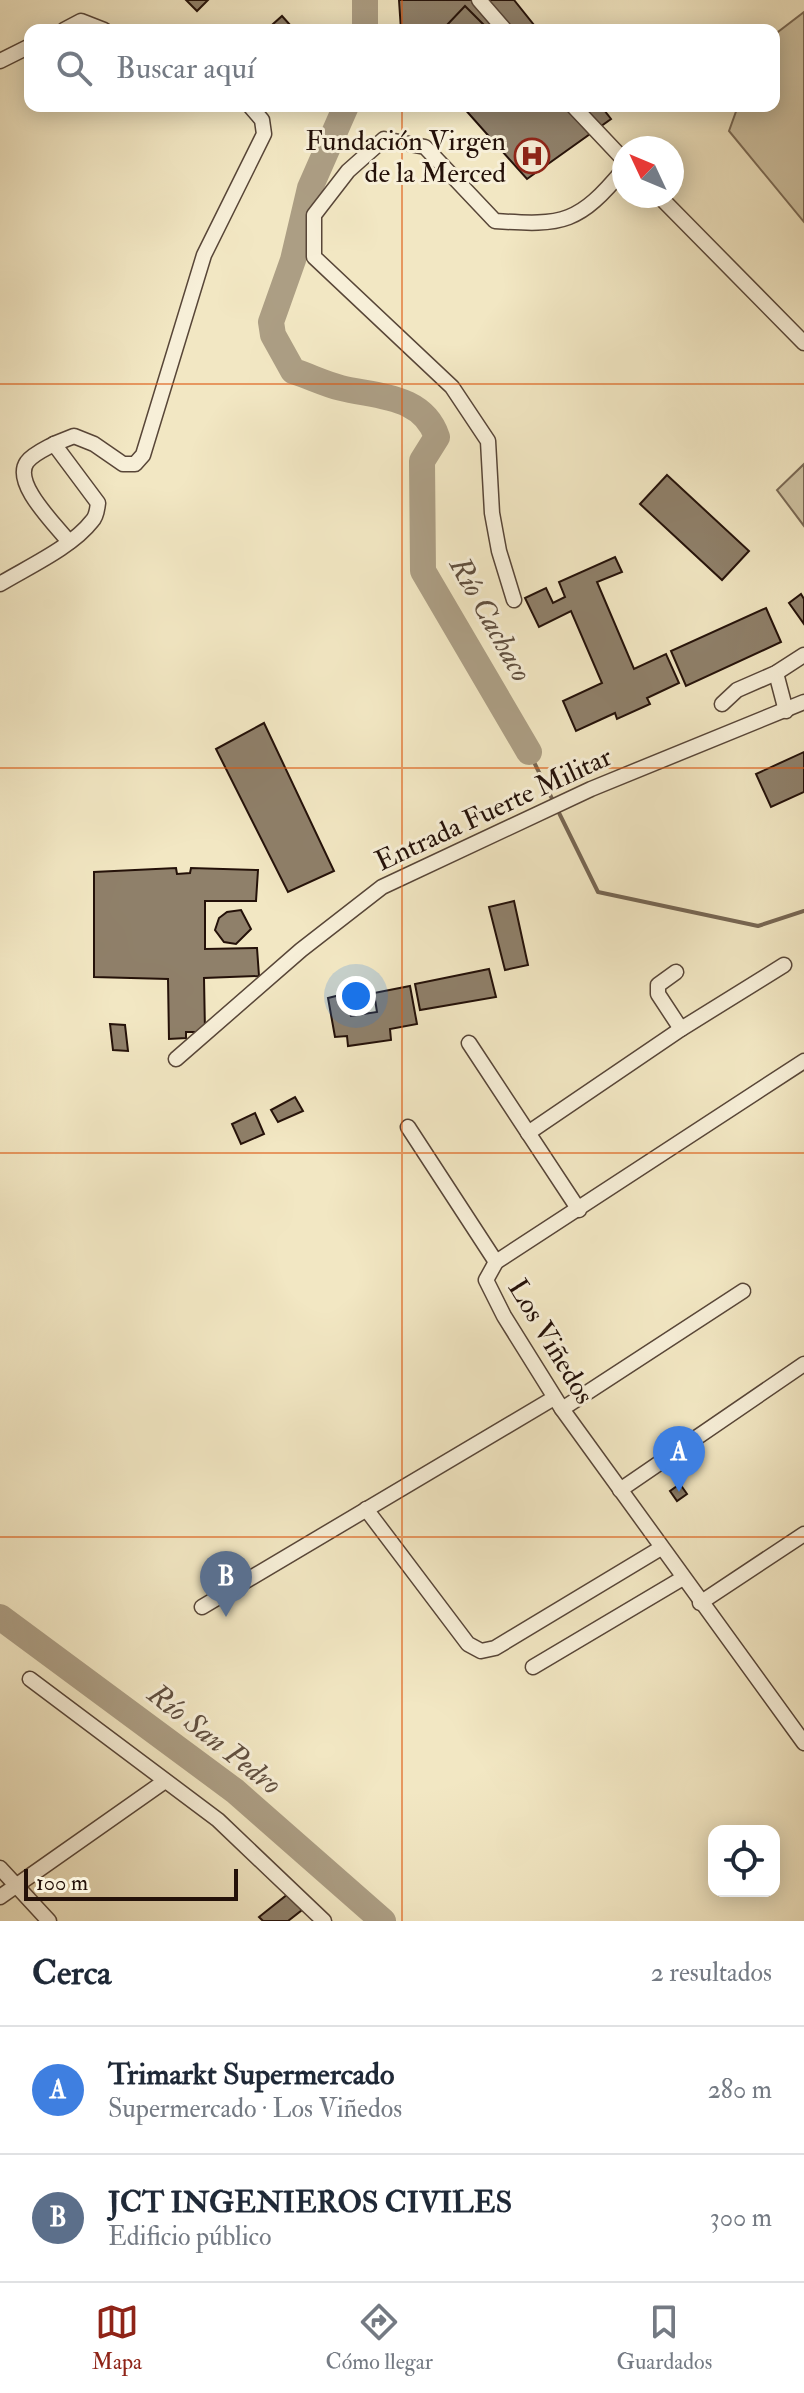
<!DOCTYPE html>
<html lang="es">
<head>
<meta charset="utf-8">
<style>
	:root { --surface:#fff; --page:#f6f6f7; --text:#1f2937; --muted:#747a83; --line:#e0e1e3; --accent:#8f2418 }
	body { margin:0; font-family:"IM FELL Double Pica",serif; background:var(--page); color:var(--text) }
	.controls { position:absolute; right:24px; bottom:24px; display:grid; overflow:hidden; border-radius:16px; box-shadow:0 4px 20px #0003 }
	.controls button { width:72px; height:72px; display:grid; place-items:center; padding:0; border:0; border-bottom:2px solid var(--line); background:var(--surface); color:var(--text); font:40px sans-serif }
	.compass { position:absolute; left:612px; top:136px; width:72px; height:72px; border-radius:50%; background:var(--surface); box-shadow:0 4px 20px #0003; rotate:314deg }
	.scale { position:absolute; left:24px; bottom:20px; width:214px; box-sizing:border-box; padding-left:8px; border:4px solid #241109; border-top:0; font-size:22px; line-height:28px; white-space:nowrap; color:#241109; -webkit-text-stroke:6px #f7efd8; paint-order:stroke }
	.you { position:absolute; left:356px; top:996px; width:28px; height:28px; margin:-20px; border:6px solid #fff; border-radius:50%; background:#1a73e8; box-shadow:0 0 0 12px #1a73e833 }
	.badge { display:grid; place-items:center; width:52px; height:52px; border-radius:50%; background:var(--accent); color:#fff; font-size:26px; font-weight:700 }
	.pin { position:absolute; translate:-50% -66px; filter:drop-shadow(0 2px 4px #0008) }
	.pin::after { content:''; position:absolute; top:42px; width:28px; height:24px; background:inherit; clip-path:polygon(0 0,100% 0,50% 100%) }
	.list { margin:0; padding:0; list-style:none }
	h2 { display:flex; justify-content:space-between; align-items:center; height:104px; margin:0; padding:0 32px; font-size:34px }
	h2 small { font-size:26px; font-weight:400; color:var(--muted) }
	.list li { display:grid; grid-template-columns:52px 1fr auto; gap:24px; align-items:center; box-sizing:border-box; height:128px; padding:0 32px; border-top:2px solid var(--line) }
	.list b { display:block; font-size:30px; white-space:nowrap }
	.list p { margin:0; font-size:26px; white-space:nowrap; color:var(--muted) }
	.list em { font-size:26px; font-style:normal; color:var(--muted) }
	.icon { flex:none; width:44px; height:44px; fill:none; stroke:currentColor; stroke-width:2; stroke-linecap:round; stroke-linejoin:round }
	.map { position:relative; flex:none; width:804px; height:1921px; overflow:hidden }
	.search { position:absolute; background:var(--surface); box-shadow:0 4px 20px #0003; left:24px; right:24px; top:24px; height:88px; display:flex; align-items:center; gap:20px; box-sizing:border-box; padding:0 28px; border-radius:16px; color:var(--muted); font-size:30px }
	.sheet { height:360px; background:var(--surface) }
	nav { display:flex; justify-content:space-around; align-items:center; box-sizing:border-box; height:112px; border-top:2px solid var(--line); background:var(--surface); font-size:22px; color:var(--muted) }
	nav a { display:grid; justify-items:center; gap:4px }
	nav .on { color:var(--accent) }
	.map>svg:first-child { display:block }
</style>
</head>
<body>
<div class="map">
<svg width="804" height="1921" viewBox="0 0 804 1921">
	<rect width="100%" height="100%" fill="#f2e7c3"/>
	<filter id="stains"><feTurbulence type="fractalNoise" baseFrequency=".0025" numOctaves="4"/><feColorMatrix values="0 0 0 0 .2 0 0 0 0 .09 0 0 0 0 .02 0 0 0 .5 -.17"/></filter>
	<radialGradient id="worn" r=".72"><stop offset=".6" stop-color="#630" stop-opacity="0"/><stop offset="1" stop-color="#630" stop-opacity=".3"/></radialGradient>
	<g fill="#cfc3a3" stroke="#7a6a56" stroke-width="2">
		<polygon points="804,12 804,222 729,131 738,106 774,106 774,35"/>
		<polygon points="804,464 804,526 777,490"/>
	</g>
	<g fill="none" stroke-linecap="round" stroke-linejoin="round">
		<polyline stroke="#766653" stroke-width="4" points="529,752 598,892 758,926 804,911"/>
		<g stroke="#ac9e84" stroke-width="26">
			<polyline points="365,30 365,0"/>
			<path d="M346,106L310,188L293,260L271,322L273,335L293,371C309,376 325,384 341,388C378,397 423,395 437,437L422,461L423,571L529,752"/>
			<polyline points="0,1617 235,1791 383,1921"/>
		</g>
	</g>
	<g fill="#8f806a" stroke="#241109" stroke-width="2">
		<polygon points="186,0 208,0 197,11"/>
		<polygon points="399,0 514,0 538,30 401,30"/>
		<polygon points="465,6 489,30 450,30 446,26"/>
		<polygon points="282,16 291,26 287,30 275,29 272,25"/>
		<polygon points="462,106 601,106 611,119 527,179"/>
		<polygon points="667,475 749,551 722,580 640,504"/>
		<polygon points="615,557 622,572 597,582 634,669 666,654 679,683 647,698 650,704 617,719 615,713 576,731 563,701 602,683 571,611 539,627 525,598 546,588 553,603 565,597 559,582"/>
		<polygon points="801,594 804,599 804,624 789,603"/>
		<polygon points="766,608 781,642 686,686 671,651"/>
		<polygon points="264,723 334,871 288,892 216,749"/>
		<polygon points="804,752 804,792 771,807 756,774"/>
		<polygon points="176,868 177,874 190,873 191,868 258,870 256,901 205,901 205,949 257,948 259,976 204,978 205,1032 186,1032 186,1038 169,1039 168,979 94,977 94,872"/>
		<polygon points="514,901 528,965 505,970 489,907"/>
		<polygon points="241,910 251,929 236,944 224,942 215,930 219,918 227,912"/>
		<polygon points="489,969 496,997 420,1010 415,984"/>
		<polygon points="410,986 417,1024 390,1029 391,1040 348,1046 347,1036 335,1037 328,998 344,994 351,1016 377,1012 374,993"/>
		<polygon points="110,1024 125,1025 128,1051 113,1050"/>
		<polygon points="295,1097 303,1111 278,1122 271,1110"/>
		<polygon points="255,1113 264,1134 241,1144 232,1124"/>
		<polygon points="680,1484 687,1494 677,1501 670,1491"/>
		<polygon points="288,1894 302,1910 288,1921 263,1921 259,1917"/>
	</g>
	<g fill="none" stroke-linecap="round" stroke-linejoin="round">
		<g stroke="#584638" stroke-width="17">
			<g id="street">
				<polyline points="479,0 505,30"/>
				<polyline points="64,30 81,21 104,30"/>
				<polyline points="0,61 30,46"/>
				<polyline points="573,106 624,160"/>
				<polyline points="659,196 804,343"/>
				<path d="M54,444C45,449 33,454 27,462C12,483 55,524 69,542"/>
				<path d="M0,584C28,567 72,547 92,521C97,516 97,509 98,503L54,444L74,436L94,444L123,464H135L143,455L204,255L264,134L262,120L250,106"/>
				<path d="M514,600L499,551L492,513L488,441L452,387L314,257V215L348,171L384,139L425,147L495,221C564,226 579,223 624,169"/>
				<polyline points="776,673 786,711"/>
				<polyline points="722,704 737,690 776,673 804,655"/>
				<polyline points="676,972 658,985 658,994 681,1029"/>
				<polyline points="469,1043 579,1210"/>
				<polyline points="176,1059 301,950 382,887 591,789 804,702"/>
				<polyline points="804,1061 496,1262 486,1280 504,1316 562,1409 804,1743"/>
				<polyline points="408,1127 496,1262"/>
				<polyline points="528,1133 681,1029 784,965"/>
				<polyline points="562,1409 743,1291"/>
				<polyline points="620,1490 804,1364"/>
				<polyline points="366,1509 468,1644 481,1651 495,1648 661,1548"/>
				<polyline points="700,1603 804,1534"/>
				<polyline points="202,1607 554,1398"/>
				<polyline points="533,1667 683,1578"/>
				<polyline points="30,1679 218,1820 324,1921"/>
				<polyline points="0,1868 49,1921"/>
				<polyline points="0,1897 165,1781"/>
			</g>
		</g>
		<use href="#street" stroke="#f7efd8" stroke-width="14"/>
	</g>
	<path fill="none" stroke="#de550c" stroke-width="2" stroke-opacity="0.55" d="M402,0V30M402,106V1921M0,384H804M0,768H804M0,1153H804M0,1537H804"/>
	<defs>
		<g id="hospital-ring" transform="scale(1.8)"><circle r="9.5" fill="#f7efd8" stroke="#8f2418" stroke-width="1.5"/><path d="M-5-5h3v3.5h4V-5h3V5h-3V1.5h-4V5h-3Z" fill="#8f2418"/></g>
	</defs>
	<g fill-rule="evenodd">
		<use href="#hospital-ring" x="532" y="156"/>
	</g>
	<g text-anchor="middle" stroke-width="6" stroke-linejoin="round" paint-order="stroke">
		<g font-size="28" fill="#241109" stroke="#f7efd8" text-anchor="end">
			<text x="506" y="150">Fundación Virgen<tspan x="506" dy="32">de la Merced</tspan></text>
		</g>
		<g font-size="28" fill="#241109" stroke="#f7efd8">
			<text transform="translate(493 808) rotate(-25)" y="10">Entrada Fuerte Militar</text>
			<text transform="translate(552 1341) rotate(59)" y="10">Los Viñedos</text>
		</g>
		<g font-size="30" font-style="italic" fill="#615040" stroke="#f7efd8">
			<text transform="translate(491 619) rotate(61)" y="10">Río Cachaco</text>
			<text transform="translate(215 1739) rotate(38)" y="10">Río San Pedro</text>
		</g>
	</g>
	<rect width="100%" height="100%" filter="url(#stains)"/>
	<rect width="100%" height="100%" fill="url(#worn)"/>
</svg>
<div class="controls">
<button><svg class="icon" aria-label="locate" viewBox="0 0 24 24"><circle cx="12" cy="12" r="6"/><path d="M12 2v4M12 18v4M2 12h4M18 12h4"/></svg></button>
</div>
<svg class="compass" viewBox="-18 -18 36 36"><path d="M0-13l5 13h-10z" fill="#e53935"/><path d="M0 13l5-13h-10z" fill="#747a83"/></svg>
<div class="scale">100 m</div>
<div class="you"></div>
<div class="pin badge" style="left:679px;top:1492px;background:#3f7fe0">A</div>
<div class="pin badge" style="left:226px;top:1617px;background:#5c6f8a">B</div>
<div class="search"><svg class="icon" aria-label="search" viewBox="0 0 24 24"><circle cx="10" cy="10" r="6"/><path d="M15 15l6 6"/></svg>Buscar aquí</div>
</div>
<section class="sheet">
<h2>Cerca<small>2 resultados</small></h2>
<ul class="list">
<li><span class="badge" style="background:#3f7fe0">A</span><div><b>Trimarkt Supermercado</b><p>Supermercado · Los Viñedos</p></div><em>280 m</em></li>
<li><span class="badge" style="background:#5c6f8a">B</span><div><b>JCT INGENIEROS CIVILES</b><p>Edificio público</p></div><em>300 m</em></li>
</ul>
</section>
<nav>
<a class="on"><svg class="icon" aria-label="map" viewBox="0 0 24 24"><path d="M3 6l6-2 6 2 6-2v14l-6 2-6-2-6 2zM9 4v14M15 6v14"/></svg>Mapa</a>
<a><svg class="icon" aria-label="directions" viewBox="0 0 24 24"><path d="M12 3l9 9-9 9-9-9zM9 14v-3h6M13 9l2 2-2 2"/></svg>Cómo llegar</a>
<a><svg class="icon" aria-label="saved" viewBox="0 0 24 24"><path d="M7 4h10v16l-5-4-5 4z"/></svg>Guardados</a>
</nav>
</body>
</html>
